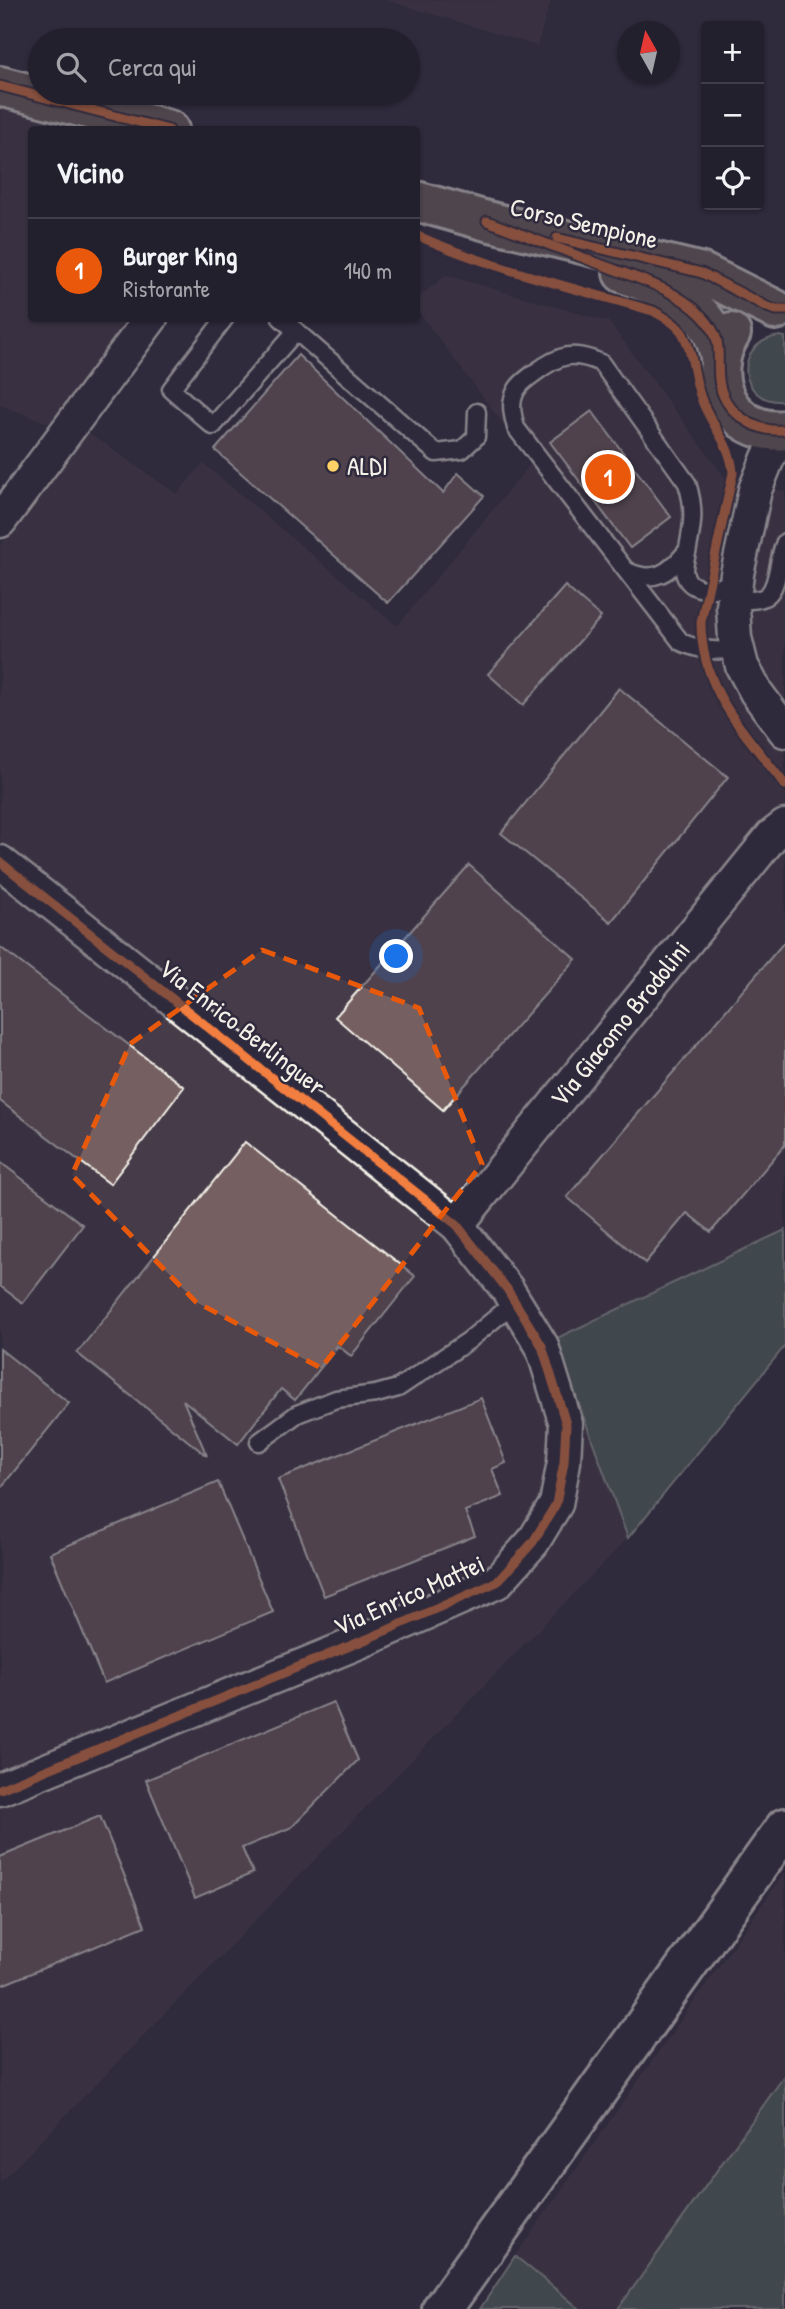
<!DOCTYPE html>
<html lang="it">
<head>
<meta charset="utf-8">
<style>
	:root { --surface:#23202e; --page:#2f2d3a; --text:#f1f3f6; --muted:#a3a3aa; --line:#403e4a; --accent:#ea580c }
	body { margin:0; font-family:"Patrick Hand",sans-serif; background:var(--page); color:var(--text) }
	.controls { position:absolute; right:21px; top:21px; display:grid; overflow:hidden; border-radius:7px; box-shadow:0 2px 5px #0004 }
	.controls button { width:63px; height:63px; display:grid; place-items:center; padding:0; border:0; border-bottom:2px solid var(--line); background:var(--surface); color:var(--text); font:35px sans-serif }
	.compass { position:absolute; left:617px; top:21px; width:63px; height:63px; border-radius:50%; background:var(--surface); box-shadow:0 2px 5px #0004; rotate:352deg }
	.you { position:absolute; left:397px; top:957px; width:24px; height:24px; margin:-18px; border:5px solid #fff; border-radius:50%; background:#1a73e8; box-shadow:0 0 0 10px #1a73e833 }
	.badge { display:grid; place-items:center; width:46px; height:46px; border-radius:50%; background:var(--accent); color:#fff; font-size:23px; font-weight:700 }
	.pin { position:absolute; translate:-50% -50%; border:4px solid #fff; box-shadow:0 2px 7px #0006 }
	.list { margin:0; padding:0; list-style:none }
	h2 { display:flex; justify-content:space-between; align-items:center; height:91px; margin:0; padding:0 28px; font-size:30px }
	h2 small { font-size:23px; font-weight:400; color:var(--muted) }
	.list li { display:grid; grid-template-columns:46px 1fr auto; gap:21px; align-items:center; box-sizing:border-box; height:105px; padding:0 28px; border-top:2px solid var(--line) }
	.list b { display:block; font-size:26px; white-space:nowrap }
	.list p { margin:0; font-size:23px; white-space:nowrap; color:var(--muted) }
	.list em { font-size:23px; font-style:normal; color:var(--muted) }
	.icon { flex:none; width:38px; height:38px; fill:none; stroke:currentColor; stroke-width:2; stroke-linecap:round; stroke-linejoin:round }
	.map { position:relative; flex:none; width:785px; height:2309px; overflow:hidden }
	.search { position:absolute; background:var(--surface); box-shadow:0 2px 5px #0004; left:28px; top:28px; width:392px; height:77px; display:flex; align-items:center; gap:18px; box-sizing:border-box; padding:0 24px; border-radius:38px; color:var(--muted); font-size:26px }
	.panel { position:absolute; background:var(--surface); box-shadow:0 2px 5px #0004; left:28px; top:126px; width:392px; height:196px; border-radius:7px }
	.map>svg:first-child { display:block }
</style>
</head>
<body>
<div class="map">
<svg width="785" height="2309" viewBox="0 0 785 2309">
	<rect width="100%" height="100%" fill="#2f2a3d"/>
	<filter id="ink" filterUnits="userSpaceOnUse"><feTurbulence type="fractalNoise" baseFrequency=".0143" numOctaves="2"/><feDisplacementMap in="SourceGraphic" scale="14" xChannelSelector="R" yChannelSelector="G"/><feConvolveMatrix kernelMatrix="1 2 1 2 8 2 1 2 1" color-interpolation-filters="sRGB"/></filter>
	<g filter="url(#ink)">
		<g fill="#443a48">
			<polygon points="386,0 551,0 537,46"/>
			<polygon points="0,100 118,129 32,130 32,318 134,319 56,426 0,405"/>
			<polygon points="446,275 609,322 727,480 785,491 785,1230 555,1338 628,1538 0,2183 0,546 89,433 177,494 203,463 397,626 532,462 417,310 417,299"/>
			<polygon points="785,1872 785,2075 618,2309 580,2309 515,2256"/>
		</g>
		<g fill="#576a62" stroke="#a6aea5" stroke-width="2">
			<path d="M780,336L785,337V401C738,406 731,342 780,336Z"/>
			<polygon points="785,1230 785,1346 628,1538 555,1339"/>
			<polygon points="785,2075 785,2309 618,2309"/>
			<polygon points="515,2256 580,2309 480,2309"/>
		</g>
		<g fill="#745f61" stroke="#f4f1e8" stroke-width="2">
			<polygon points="298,355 443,493 458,473 484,496 388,603 215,450"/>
			<polygon points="592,411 671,517 630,548 550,442"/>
			<polygon points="565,586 601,617 523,705 488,674"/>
			<polygon points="619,688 728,777 611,922 501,833"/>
			<polygon points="469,865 576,959 443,1110 335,1017"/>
			<polygon points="785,941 785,1145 711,1232 687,1213 645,1263 567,1197"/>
			<polygon points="0,947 184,1087 110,1184 0,1101"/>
			<polygon points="245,1142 415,1276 351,1356 338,1346 295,1400 281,1389 238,1444 183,1400 207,1456 77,1353"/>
			<polygon points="0,1162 83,1225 23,1303 0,1286"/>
			<polygon points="0,1349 69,1403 0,1489"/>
			<polygon points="481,1398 506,1463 492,1469 503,1496 465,1511 475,1536 324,1596 278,1479"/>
			<polygon points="218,1482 273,1612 104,1683 50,1553"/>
			<polygon points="333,1702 358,1760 292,1827 242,1848 253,1873 195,1898 146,1780"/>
			<polygon points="100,1816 145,1926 0,1986 0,1857"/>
		</g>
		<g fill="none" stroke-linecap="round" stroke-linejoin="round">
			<g stroke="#f4f1e8" stroke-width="21">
				<g id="lane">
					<polyline points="225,318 171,389 213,426 296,331"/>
					<polyline points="281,318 436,453 462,450 476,437 477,412"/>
					<path d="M627,571C654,584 669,573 687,551"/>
					<path d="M735,575C732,579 727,584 723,586C708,593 685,589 684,570C684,563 687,555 688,548C693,523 695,508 687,483L601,363C573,350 559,355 536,372C529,377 519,384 516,391C509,403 513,416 516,428L681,642C700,651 717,651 738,650"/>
					<path d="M734,598C785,609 772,573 785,542"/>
					<polyline points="259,1442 297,1414 336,1399 376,1394 398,1388 468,1341 515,1302"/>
				</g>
			</g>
			<g stroke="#f4f1e8" stroke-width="37">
				<g id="street">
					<polyline points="785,436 776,444 768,458 755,490 737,574 733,607 735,638 742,666 756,692 785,731"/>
					<polyline points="0,521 151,318"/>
					<polyline points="0,862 457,1225 507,1289 542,1346 566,1424 564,1462 556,1504 533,1542 497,1582 367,1639 0,1789"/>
					<path id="s1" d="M457,1225L772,836L785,826"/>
				</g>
			</g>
			<g stroke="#f4f1e8" stroke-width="44">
				<polyline id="secondary" points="442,2309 785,1828"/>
			</g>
			<g stroke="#f4f1e8" stroke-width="44">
				<g id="primary">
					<polyline points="0,86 169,130"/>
					<polyline points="416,201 487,221 702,273 776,310"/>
					<path d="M623,273C667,291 711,303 720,357"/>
					<path d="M731,333C702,378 730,436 785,430"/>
				</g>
			</g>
			<use href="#lane" stroke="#2f2a3d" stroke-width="16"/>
			<use href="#street" stroke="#2f2a3d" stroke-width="32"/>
			<use href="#secondary" stroke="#2f2a3d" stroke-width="38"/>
			<use href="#primary" stroke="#776864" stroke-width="38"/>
			<g stroke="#2f2a3d" stroke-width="13">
				<g id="cycleway">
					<polyline points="0,86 169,130"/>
					<path d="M487,221C524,235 561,249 597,263C633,277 676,288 702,316C725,340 716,353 719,380C723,412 755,433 785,430"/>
					<path d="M416,235C492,269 574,288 653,311C664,317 676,323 683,334C694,354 693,377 701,398C710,425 731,443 733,473L701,622C701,692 745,732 785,785"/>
					<polyline points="557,238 702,273 767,307 776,310 785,310"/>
					<polyline points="0,862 457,1225 507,1289 542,1346 566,1424 564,1462 556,1504 533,1542 497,1582 367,1639 0,1789"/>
				</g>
			</g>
			<use href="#cycleway" stroke="#f27e40" stroke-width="9"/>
		</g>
	</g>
	<path d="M0 0H785V2309H0ZM262,950L419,1008L482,1164L321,1368L196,1302L72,1175L130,1044Z" fill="#2f2a3d" fill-opacity=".55" fill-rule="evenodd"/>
	<path fill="none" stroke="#e8590c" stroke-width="5" stroke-dasharray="14 9" stroke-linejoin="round" d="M262,950L419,1008L482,1164L321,1368L196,1302L72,1175L130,1044Z"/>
	<circle fill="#ffd166" stroke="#2f2a3d" stroke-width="2.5" cx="333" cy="466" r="7"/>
	<g text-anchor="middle" stroke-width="5" stroke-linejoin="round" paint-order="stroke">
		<g font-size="26" fill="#f4f1e8" stroke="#2f2a3d">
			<text transform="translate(584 223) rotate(13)" y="9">Corso Sempione</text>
			<text dy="9" stroke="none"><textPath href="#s1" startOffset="259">Via Giacomo Brodolini</textPath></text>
			<text transform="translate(242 1027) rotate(38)" y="9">Via Enrico Berlinguer</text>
			<text transform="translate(409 1595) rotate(-24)" y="9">Via Enrico Mattei</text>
		</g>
		<g font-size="26" fill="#f4f1e8" stroke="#2f2a3d" text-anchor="start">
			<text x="347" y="475">ALDI</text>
		</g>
	</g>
</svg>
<div class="controls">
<button>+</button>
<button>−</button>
<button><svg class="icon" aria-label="locate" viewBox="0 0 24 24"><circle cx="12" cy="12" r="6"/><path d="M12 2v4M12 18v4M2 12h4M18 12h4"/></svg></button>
</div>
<svg class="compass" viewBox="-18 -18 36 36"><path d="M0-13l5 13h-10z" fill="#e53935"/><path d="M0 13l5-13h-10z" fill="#a3a3aa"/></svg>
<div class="you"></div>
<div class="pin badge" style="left:608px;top:477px">1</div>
<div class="search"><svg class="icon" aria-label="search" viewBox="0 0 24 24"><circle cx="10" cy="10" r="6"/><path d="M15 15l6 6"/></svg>Cerca qui</div>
<section class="panel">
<h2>Vicino<small></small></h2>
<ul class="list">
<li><span class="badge">1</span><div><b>Burger King</b><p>Ristorante</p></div><em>140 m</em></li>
</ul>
</section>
</div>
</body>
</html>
